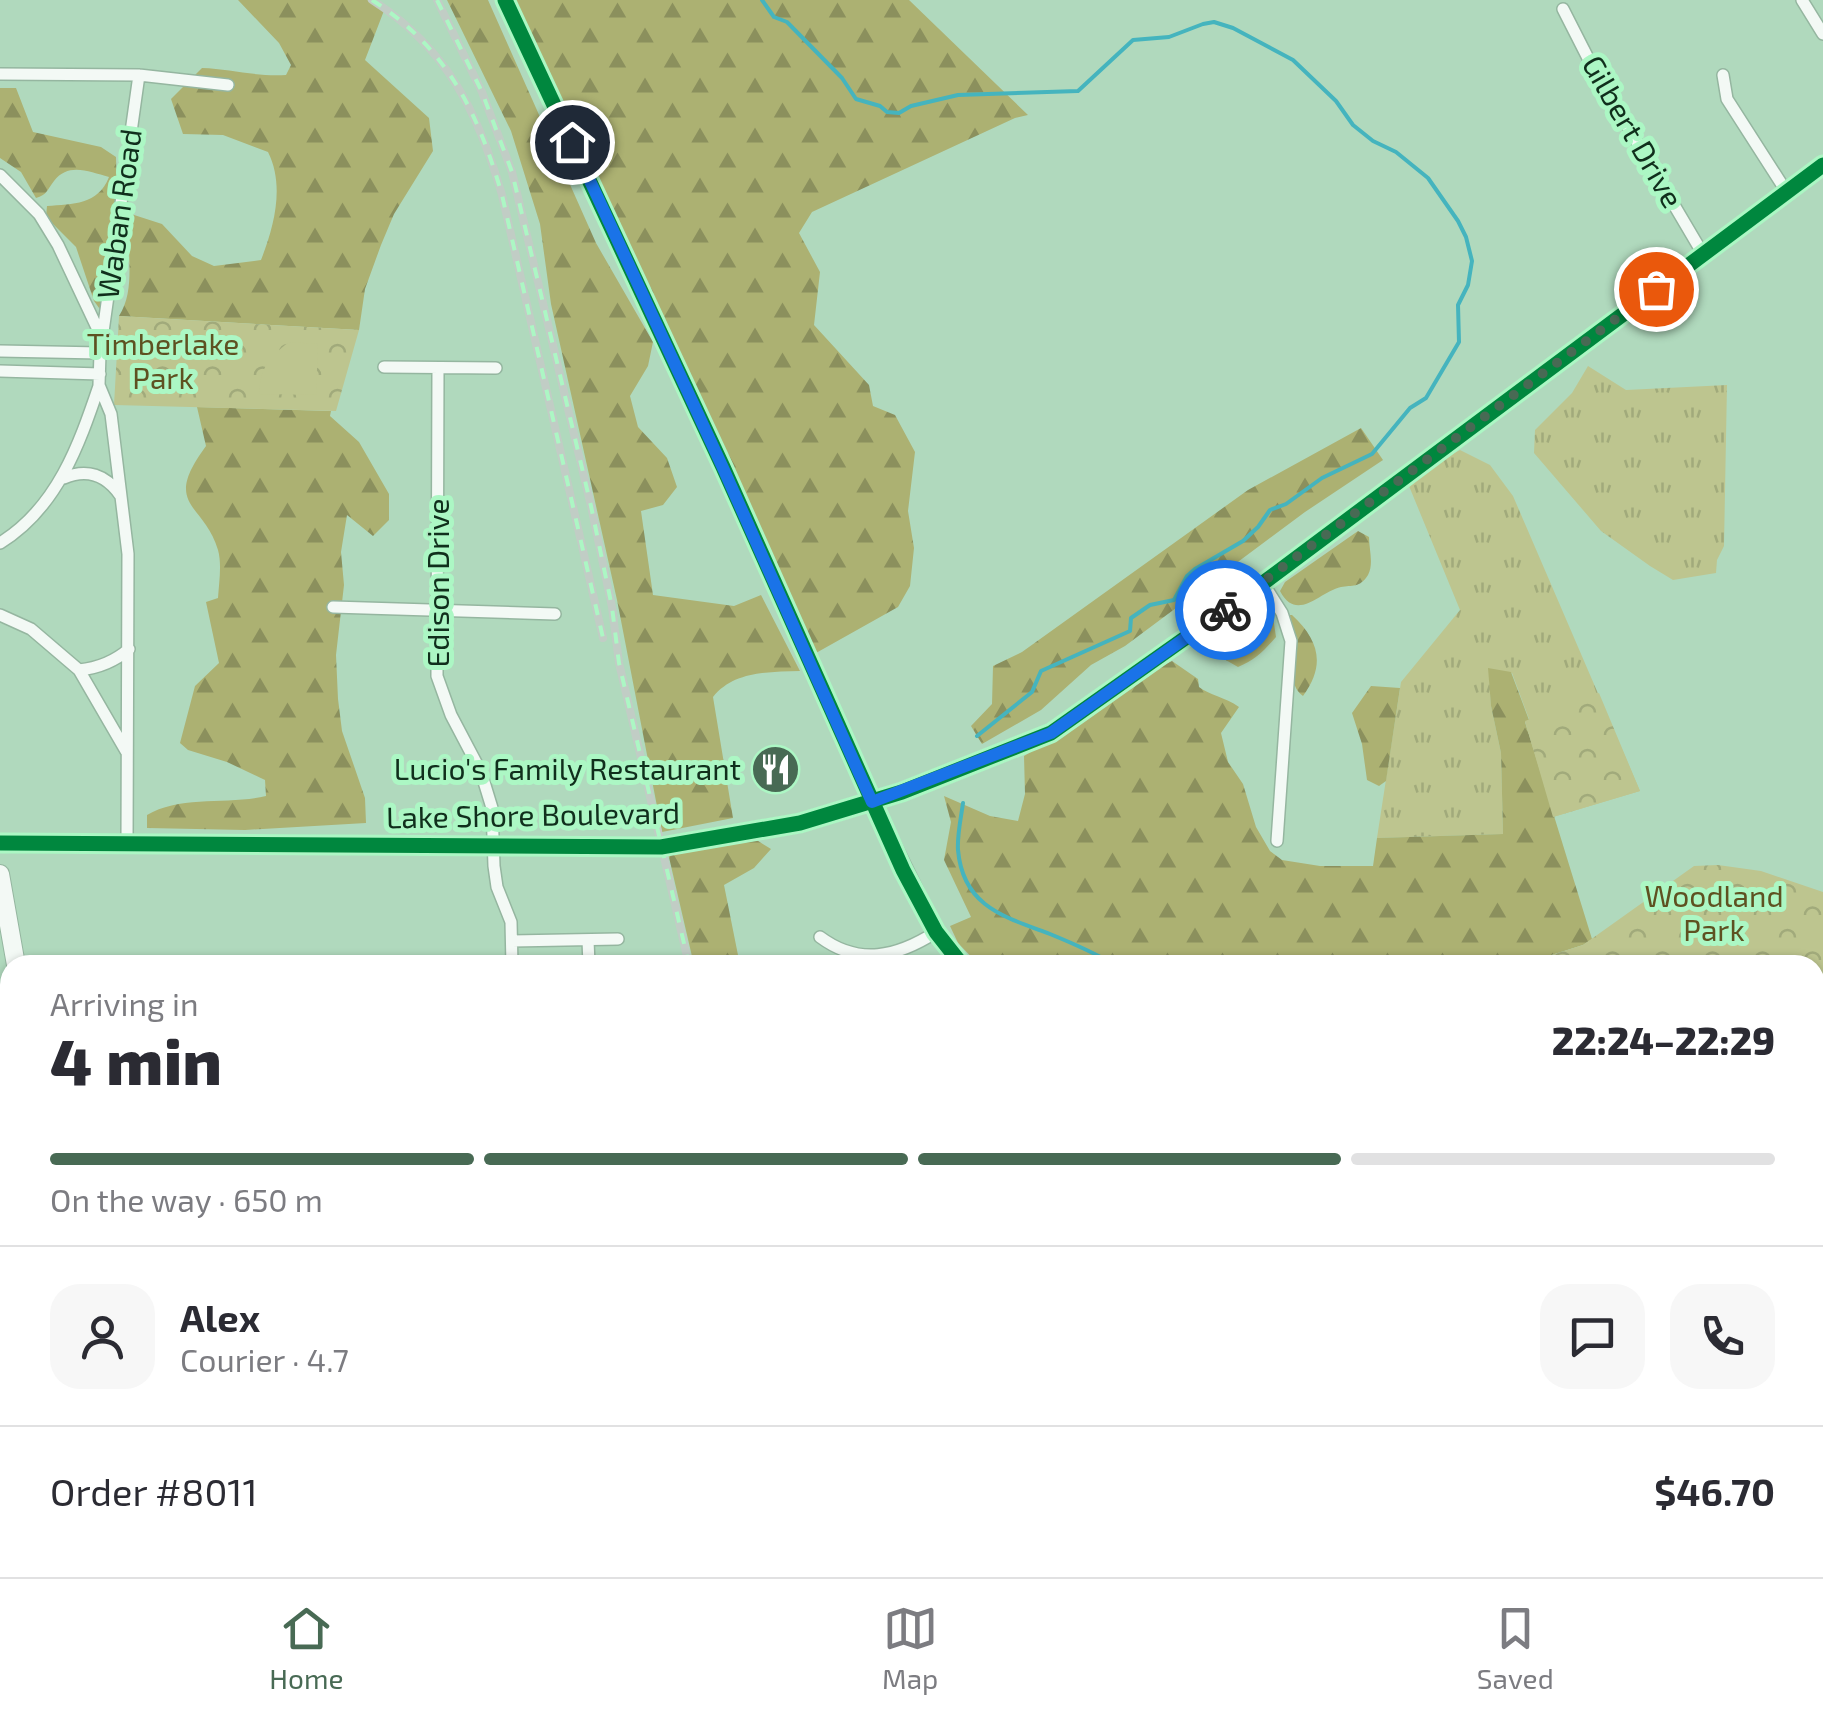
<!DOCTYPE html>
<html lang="en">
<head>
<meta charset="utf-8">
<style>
	:root { --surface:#fff; --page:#f7f7f7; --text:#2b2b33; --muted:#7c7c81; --line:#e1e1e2; --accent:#486a54 }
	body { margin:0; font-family:"Exo 2",sans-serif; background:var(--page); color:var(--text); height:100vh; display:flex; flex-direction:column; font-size:38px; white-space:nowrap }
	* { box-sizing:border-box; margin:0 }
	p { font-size:32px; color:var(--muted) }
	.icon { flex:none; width:55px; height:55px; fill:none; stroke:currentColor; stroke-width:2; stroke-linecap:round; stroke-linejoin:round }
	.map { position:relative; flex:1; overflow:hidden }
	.details { position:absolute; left:0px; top:955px; width:1825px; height:622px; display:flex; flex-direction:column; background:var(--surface); border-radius:30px 30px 0 0; box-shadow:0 2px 8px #0004 }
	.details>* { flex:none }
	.pin { position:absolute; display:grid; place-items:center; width:85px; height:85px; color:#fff; margin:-42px; border:5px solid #fff; border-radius:50%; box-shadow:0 2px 10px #0007 }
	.courier { position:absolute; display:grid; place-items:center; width:100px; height:100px; margin:-50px; border:8px solid #1a73e8; border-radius:50%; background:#fff; color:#222; box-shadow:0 2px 12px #0007 }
	.summary em { font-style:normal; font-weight:800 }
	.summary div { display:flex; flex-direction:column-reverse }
	.summary { display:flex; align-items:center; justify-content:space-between; height:170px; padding:0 50px }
	h1 { font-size:65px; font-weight:800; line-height:75px }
	.bar { display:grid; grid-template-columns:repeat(4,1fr); gap:15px 10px; align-content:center; height:120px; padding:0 50px }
	.bar i { height:12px; border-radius:8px; background:var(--line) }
	.bar .on { background:var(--accent) }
	.bar p { grid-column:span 4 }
	.line { display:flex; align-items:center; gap:25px; padding:0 50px; border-top:2px solid var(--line) }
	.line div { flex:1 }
	.round { display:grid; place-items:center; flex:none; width:105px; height:105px; border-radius:30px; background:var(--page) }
	.menu { display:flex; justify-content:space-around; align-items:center; height:140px; border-top:2px solid var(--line); background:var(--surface); font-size:28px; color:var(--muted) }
	.menu a { display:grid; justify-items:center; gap:5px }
	.menu .on { color:var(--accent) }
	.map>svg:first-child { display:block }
	.grass { fill:url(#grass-tufts) }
	.forest { fill:url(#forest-firs) }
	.park { fill:url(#park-crowns) }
	.pitch { fill:#bdc58f }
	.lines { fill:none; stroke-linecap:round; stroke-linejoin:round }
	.stream { stroke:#45b4be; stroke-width:4 }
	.minor-casing { stroke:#95b6a0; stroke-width:14 }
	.tertiary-casing { stroke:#95b6a0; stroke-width:18 }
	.primary-casing { stroke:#95b6a0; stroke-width:20 }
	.minor { stroke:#f3f9f5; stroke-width:11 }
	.tertiary { stroke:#f3f9f5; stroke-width:15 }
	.primary { stroke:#f3f9f5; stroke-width:18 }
	.rail-casing { stroke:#c1cdc5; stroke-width:8 }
	.rail { stroke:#acf7c4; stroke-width:4; stroke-dasharray:11; stroke-linecap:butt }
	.cycleway-casing { stroke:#acf7c4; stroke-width:21 }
	.cycleway { stroke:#00873e; stroke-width:15 }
	.done { stroke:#486a54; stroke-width:10; stroke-dasharray:0 18 }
	.route { stroke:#1a73e8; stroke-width:12 }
	.labels { text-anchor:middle; stroke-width:10; stroke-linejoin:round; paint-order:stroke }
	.street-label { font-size:30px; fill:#102f1c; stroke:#acf7c4 }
	.park-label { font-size:30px; fill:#5e5121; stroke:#acf7c4 }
	.poi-label { font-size:30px; fill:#102f1c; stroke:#acf7c4; text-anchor:end }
</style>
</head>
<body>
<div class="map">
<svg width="1823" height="1577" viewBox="0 0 1823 1577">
	<defs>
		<pattern id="grass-tufts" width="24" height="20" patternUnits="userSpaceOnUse" patternTransform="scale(2.5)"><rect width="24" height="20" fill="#bdc58f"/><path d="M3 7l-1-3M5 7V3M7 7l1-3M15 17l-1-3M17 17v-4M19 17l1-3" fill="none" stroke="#a1aa7b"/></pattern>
		<pattern id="forest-firs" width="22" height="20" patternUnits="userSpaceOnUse" patternTransform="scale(2.5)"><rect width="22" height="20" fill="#acb172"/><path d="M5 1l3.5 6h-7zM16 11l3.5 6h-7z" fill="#8b905d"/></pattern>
		<pattern id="park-crowns" width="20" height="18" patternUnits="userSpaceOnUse" patternTransform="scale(2.5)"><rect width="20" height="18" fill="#bdc58f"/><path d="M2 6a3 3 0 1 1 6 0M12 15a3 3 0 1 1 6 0" fill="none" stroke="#a1aa7b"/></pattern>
	</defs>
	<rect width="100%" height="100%" fill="#b0d9bd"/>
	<path class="grass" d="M1588 366 1626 390 1727 385 1724 546 1717 560 1716 573 1673 580 1650 566 1601 531 1534 453 1535 430 1572 393Z
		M1460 450 1490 465 1513 496 1640 791 1553 817 1525 721 1529 719 1512 673 1489 669 1491 706 1501 753 1503 834 1377 838 1401 682 1460 610 1409 486 1436 463Z"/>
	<path class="forest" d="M238 0H367L385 8 365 60 429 118 433 151 394 214 381 245 365 289 359 330 119 316C138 286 124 247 131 214L162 224 192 256 214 266 261 260C274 227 285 186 268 152L223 135 183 134 171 99 202 68C231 69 257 77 286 75L291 65 279 43Z
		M447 0H488L596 243 653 342 648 366 630 396 638 427 667 458 677 487 663 505 641 511 653 595 734 606 761 595 800 671C769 672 734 671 713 697L733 818 662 832 617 600 551 304 540 224 511 131Z
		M510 0H909L1028 115 1015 118 812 212 799 233 820 272 814 325 869 385 873 406 895 415 915 452 908 511 914 548 910 586 898 607 816 653Z
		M0 88H16L33 132 101 147 116 157 117 195 102 312 94 301 76 247 46 217 47 206C73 204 98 205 109 177 89 172 69 162 54 181 47 190 47 195 36 198L21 172 0 158Z
		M197 407 331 411 330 416 359 442 389 494V520L373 536 347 515 341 552 344 585 336 655 338 699 342 731 365 798 366 823 245 830 147 828V815C180 795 229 805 266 796L265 780 227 762 188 750 180 743 195 686 219 663 206 602 218 598C219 583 222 564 218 550 204 502 161 507 206 446Z
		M1361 428 1383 460 1305 512 1125 646 1091 665 1041 710 982 744 971 726 992 704 993 666 1022 652 1248 490Z
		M1358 531 1369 537C1369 549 1374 564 1368 575 1360 588 1352 585 1341 587 1319 592 1297 623 1280 591L1285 582Z
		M1260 599 1271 603 1276 637C1264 651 1255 660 1238 667L1210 651 1208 637Z
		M1286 615H1292C1319 640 1326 665 1303 696 1289 687 1291 661 1297 646Z
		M1172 661 1198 679 1199 687C1209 695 1225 697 1239 707L1221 733 1228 762 1243 784 1256 827 1270 851 1282 860 1320 866H1373L1377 838 1503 834 1501 753 1491 706 1488 668 1511 672 1529 720 1525 722 1592 939 1583 945 1520 965H979L958 943 950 926 971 917 944 860 951 822 944 796 990 816 1018 821 1025 794 1024 756 1102 709 1147 673Z
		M1371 686 1400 688 1386 781 1379 786 1367 780 1362 744 1352 713Z
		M755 839 771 849 754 868 724 885 740 965H694L668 853Z
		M1815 1263 1823 1265V1577H1629L1620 1568H1815Z
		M314 1568H556L551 1577H339Z
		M671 1568H819L821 1576 671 1577Z"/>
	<path class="park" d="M119 316 359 330 336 411 114 405Z
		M1599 693 1640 791 1553 817 1525 721Z
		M1718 865 1761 871 1823 892V1068L1815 1066V965H1520L1583 945 1694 866Z"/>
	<path class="pitch" d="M289 342 318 344 316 395 259 394C260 368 269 357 289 342Z"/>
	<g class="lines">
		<path class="stream" d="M762 0 774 17 787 22 842 78 856 99 880 106 887 112 899 113 911 106 958 95 1078 91 1133 40 1169 37 1203 24 1214 22 1233 28 1293 60 1336 101 1353 125 1373 141 1396 152 1428 178 1458 221 1466 237 1472 261 1468 285 1458 305 1459 342 1426 398 1410 408 1372 454 1322 478 1286 504 1270 510 1258 527 1243 541 1195 569 1187 576 1174 600 1150 605 1131 618 1130 631 1041 671 1032 692 977 736
			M963 803C961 818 957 835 958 850 963 907 1005 917 1050 934 1072 943 1095 953 1115 965
			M1706 1568 1718 1577"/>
		<defs>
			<path id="minor" d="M505 0 723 467 872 802
				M1802 0 1823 34
				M1563 9 1592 66 1703 254
				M0 74 139 75 228 85
				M1723 75 1727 99 1786 191
				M0 175 39 214 58 245 101 336
				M0 351 100 353
				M384 367 496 368
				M438 369 437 676 451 715 481 772 492 808 494 866 497 887 511 922 512 965
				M0 371 100 374
				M64 478C87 468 106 475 120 495
				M0 543C57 508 79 445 99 386
				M1263 583 1282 613 1291 641 1277 841
				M333 607 555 614
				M0 615 31 629 79 670 126 751
				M79 670C99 668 114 662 129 649
				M127 844 128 554 111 414 99 385 100 353 139 75
				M820 937C859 966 897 957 936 932
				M588 940 589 965
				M512 941 618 939"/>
			<path id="tertiary" d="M872 802 936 932 962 965
				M1499 1568 1508 1577"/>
			<path id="primary" d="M0 843 661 847 800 823 902 792 1051 733 1263 583 1823 165
				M0 874 16 965
				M0 1026 10 1085
				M66 1568 67 1577
				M91 1568 92 1577"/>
		</defs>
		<use href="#minor" class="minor-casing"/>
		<use href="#tertiary" class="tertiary-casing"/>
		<use href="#primary" class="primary-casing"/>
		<use href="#minor" class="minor"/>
		<use href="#tertiary" class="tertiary"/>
		<use href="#primary" class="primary"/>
		<defs>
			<path id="rail" d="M372 0C447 48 478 112 502 195L603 638
				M437 0 482 92 512 172 591 506 612 607 619 663 689 965
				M831 1568 833 1577"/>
		</defs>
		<use href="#rail" class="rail-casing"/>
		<use href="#rail" class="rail"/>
		<defs>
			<path id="cycleway" d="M505 0 723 467 903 870 936 932 962 965
				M0 843 661 847 800 823 902 792 1051 733 1263 583 1823 165"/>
		</defs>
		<use href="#cycleway" class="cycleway-casing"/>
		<use href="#cycleway" class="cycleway"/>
	</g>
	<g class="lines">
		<path class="done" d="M1225 610 1656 289"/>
		<path class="route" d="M572 142 723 468 872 802 1051 733 1225 610"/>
	</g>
	<defs>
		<symbol id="restaurant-disc" viewBox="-11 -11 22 22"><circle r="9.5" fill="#486a54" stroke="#acf7c4"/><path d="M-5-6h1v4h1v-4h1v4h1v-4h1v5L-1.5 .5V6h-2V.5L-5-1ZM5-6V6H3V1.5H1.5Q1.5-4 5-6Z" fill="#fff"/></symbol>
	</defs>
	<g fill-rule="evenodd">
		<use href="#restaurant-disc" x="748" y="742" width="55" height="55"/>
	</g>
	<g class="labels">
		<g class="street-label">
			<text transform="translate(1632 132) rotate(60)" y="10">Gilbert Drive</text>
			<text transform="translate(120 214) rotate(-82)" y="10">Waban Road</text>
			<text transform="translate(439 583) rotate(-90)" y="10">Edison Drive</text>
			<text transform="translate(533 816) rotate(-1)" y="10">Lake Shore Boulevard</text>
		</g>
		<g class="park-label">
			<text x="163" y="355">Timberlake<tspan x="163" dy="34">Park</tspan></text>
			<text x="1714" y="907">Woodland<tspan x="1714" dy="34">Park</tspan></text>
		</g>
		<g class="poi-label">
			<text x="741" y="780">Lucio's Family Restaurant</text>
		</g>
	</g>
</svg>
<div class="pin" style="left:1656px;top:289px;background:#ea580c"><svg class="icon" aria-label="bag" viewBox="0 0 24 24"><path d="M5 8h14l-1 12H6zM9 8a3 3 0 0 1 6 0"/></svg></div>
<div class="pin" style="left:572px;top:142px;background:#1f2937"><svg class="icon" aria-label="home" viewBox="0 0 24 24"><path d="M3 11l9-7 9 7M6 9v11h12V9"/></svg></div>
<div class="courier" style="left:1225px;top:610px"><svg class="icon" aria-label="bike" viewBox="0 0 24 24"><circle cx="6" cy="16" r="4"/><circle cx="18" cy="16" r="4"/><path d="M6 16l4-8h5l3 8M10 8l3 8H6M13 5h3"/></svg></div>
<section class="details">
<div class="summary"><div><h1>4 min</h1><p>Arriving in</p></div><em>22:24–22:29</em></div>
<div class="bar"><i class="on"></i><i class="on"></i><i class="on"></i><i></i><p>On the way · 650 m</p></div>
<div class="line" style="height:180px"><a class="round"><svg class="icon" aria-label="person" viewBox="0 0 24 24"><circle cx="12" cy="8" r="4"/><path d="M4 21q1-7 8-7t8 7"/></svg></a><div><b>Alex</b><p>Courier · 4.7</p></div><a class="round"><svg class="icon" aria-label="chat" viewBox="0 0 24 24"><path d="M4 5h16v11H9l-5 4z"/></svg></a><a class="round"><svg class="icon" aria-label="phone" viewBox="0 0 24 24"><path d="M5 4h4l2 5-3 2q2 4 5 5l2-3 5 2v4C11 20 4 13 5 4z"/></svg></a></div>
<div class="line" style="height:130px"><div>Order #8011</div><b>$46.70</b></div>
</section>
</div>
<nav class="menu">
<a class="on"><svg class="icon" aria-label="home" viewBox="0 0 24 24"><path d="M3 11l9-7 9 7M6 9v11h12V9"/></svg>Home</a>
<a><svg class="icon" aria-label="map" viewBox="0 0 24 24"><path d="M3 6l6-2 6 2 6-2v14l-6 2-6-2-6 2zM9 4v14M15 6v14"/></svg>Map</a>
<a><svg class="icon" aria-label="saved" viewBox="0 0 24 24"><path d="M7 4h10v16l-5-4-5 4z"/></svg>Saved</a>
</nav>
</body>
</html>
